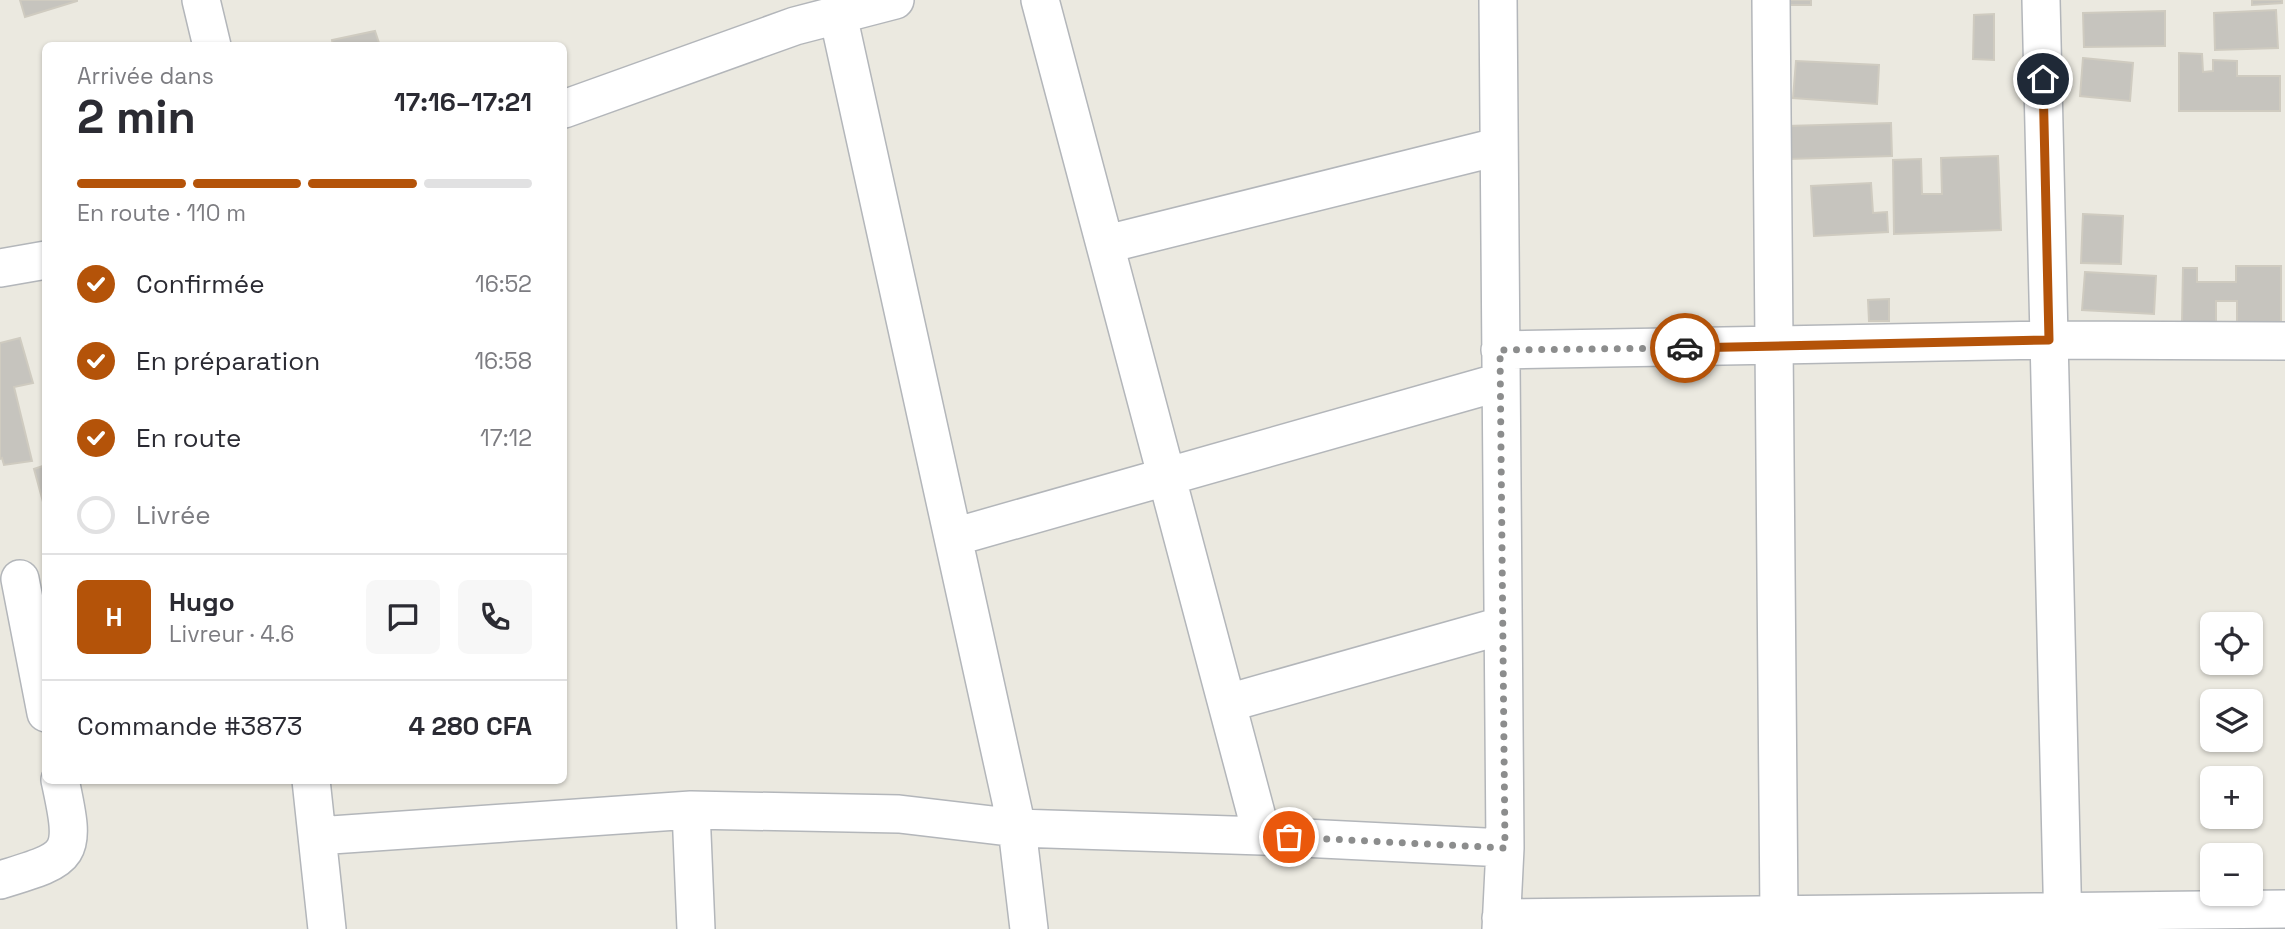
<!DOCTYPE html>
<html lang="fr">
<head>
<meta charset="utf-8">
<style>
	:root { --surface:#fff; --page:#f7f7f7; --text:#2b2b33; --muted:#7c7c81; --line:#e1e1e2; --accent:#b45309 }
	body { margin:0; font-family:"Space Grotesk",sans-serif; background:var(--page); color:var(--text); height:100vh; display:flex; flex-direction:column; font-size:26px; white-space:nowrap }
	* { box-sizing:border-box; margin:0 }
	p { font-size:23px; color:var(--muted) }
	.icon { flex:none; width:38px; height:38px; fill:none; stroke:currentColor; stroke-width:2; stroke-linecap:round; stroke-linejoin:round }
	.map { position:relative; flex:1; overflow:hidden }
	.details { position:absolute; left:42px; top:42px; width:525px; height:742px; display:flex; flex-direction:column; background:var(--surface); border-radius:10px; box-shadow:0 2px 5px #0004 }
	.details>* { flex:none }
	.tools { position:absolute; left:2200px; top:612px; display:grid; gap:14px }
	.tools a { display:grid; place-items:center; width:63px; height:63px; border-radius:10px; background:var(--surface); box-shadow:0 2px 5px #0004; font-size:35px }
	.pin { position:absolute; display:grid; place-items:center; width:60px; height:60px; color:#fff; margin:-30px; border:4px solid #fff; border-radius:50%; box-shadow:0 2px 7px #0007 }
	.courier { position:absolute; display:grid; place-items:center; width:70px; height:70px; margin:-35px; border:5px solid #b45309; border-radius:50%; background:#fff; color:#222; box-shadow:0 2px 9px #0007 }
	.overview em { font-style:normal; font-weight:700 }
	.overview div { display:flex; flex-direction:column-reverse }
	.overview { display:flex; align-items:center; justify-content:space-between; height:119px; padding:0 35px }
	h1 { font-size:46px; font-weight:700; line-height:52px }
	.bar { display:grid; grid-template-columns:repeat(4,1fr); gap:10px 7px; align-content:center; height:84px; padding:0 35px }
	.bar i { height:9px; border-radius:5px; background:var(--line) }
	.bar .active { background:var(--accent) }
	.bar p { grid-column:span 4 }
	.line { display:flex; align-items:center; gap:18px; padding:0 35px; border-top:2px solid var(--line) }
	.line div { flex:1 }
	.round { display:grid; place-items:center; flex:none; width:74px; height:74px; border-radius:10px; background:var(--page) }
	ol { padding:0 35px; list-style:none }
	li { display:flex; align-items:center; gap:21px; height:77px }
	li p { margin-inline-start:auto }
	li .icon { padding:7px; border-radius:50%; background:var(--accent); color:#fff; stroke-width:4 }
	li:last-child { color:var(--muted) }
	li i { width:38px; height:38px; border:4px solid var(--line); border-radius:50% }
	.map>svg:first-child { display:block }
	.building { fill:#c6c4be; stroke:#cfcbc0; stroke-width:2 }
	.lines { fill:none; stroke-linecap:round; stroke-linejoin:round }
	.minor-casing { stroke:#b3b6ba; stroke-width:40 }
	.minor { stroke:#fff; stroke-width:37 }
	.done { stroke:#8c8d8d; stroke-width:7; stroke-dasharray:0 12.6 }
	.route { stroke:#b45309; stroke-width:9 }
</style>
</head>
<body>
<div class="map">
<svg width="2285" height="929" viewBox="0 0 2285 929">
	<rect width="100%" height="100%" fill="#ebe9e0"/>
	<path class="building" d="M20 0H77V1L25 17Z
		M1787 0H1811V5H1788Z
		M2252 0H2282V3L2252 5Z
		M2276 10 2278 48 2215 50 2214 13Z
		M2165 11V46L2084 47 2083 13Z
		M1994 14V60L1973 59 1974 15Z
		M375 31 380 46H333L332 40Z
		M2179 53 2202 54 2203 72 2213 71V60L2237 61V76H2280V111H2179Z
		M2083 58 2133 63 2130 101 2080 96Z
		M1796 61 1879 65 1877 104 1793 98Z
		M1891 123 1892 156 1788 159 1787 126Z
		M1998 156 2001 230 1894 234 1893 160 1921 159 1922 194H1942L1941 158Z
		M1871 183 1873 213 1887 212 1888 232 1814 236 1811 186Z
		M2083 214 2123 216 2121 264 2081 263Z
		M2236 266H2281V322L2237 323V301H2216V322L2182 323 2183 268H2197V282H2236Z
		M2085 272 2156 276 2154 314 2082 310Z
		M1889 299V321H1869L1868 300Z
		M20 338 33 383 14 387 32 461 4 465 2 458 0 459V343Z
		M46 465V513L34 469Z"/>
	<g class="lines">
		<defs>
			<path id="minor" d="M201 0 212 46
				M1040 0 1262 836
				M1498 0 1505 848 1501 929
				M1771 0 1779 915
				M2041 0 2063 929
				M838 15 1017 828 1029 929
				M564 109 795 26 895 0
				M1107 244 1497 147
				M0 268 46 260
				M1500 350 2049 340 2285 341
				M954 537 1500 382
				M20 579 46 713
				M1228 703 1501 626
				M311 780 327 929
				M691 810 696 929
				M317 836 691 810 899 814 1017 828 1262 836 1505 848
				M0 880C73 858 77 857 60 780
				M1501 918 2285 909"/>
		</defs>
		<use href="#minor" class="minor-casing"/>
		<use href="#minor" class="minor"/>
	</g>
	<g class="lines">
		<path class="done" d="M1289 837 1505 848 1500 350 1685 348"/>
		<path class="route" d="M1685 348 2049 340 2043 79"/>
	</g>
</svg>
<div class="tools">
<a><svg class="icon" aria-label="locate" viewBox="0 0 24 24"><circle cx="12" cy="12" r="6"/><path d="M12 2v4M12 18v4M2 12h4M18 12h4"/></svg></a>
<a><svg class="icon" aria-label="layers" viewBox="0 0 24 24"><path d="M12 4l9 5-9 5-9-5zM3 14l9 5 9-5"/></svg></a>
<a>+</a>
<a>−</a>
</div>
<div class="pin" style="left:1289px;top:837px;background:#ea580c"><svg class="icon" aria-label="bag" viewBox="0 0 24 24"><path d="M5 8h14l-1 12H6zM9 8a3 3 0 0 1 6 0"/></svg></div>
<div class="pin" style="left:2043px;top:79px;background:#1f2937"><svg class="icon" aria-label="home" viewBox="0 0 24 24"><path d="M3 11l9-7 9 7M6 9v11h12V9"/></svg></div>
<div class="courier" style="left:1685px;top:348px"><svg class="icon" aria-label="car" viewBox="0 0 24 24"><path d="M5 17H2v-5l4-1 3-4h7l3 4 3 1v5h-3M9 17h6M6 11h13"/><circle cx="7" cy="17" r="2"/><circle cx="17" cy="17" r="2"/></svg></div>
<section class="details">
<div class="overview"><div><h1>2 min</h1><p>Arrivée dans</p></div><em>17:16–17:21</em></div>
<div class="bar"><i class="active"></i><i class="active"></i><i class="active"></i><i></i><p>En route · 110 m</p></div>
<ol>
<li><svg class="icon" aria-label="check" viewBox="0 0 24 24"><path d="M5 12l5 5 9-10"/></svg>Confirmée<p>16:52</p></li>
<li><svg class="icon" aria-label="check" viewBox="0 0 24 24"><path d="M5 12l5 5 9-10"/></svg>En préparation<p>16:58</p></li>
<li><svg class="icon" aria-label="check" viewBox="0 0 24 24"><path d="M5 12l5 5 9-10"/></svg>En route<p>17:12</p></li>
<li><i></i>Livrée</li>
</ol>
<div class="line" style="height:126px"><b class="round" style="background:var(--accent);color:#fff">H</b><div><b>Hugo</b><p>Livreur · 4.6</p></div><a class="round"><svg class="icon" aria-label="chat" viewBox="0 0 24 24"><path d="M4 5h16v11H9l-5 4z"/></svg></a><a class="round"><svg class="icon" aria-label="phone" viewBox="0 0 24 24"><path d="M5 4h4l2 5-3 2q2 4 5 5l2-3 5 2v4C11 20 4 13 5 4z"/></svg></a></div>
<div class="line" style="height:91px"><div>Commande #3873</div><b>4 280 CFA</b></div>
</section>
</div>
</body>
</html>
